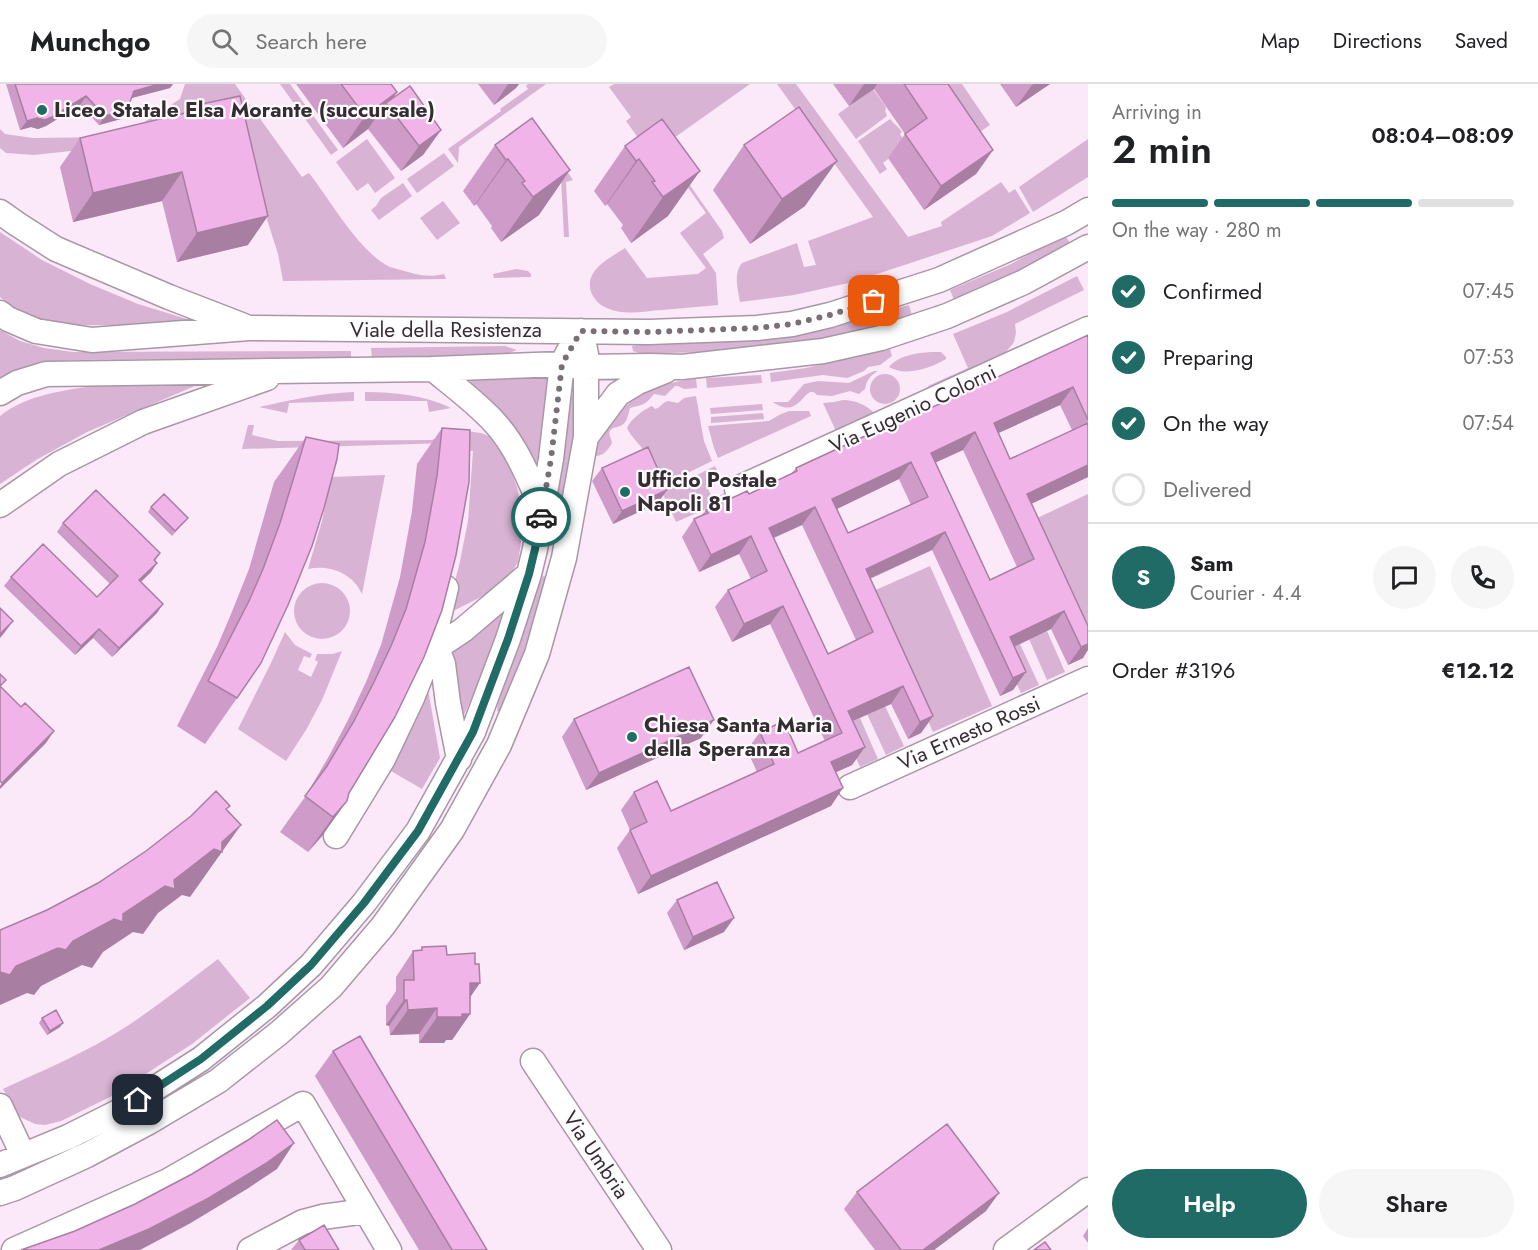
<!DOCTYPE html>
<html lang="en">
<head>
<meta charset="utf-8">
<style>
	:root { --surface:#fff; --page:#f6f6f6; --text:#202124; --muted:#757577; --line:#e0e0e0; --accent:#206b66 }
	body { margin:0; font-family:Jost,sans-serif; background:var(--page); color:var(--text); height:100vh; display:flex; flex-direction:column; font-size:22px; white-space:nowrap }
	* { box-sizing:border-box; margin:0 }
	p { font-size:20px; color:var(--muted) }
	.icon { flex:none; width:33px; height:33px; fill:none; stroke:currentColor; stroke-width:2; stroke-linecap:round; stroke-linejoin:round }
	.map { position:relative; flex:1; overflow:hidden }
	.details { display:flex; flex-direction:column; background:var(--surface); width:450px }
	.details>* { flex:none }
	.pin { position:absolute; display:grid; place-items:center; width:51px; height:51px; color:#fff; margin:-26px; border-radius:12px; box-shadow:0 3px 9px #0006 }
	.courier { position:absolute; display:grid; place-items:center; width:60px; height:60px; margin:-30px; border:4px solid #206b66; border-radius:50%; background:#fff; color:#222; box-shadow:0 2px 8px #0007 }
	.head em { font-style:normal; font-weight:600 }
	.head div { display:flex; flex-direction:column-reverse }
	.head { display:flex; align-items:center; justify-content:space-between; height:102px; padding:0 24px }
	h1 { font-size:39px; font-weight:600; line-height:45px }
	.bar { display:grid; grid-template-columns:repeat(4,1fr); gap:9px 6px; align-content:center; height:72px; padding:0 24px }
	.bar i { height:8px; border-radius:4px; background:var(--line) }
	.bar .current { background:var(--accent) }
	.bar p { grid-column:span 4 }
	.line { display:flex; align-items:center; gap:15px; padding:0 24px; border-top:2px solid var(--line) }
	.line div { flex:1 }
	.round { display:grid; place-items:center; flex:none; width:63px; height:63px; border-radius:32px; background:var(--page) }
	ol { padding:0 24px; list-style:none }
	li { display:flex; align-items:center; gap:18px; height:66px }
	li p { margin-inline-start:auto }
	li .icon { padding:6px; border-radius:50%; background:var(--accent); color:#fff; stroke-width:4 }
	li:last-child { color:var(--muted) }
	li i { width:33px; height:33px; border:3px solid var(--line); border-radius:50% }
	.action { display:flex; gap:12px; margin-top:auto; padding:12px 24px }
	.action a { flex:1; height:69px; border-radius:36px; background:var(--accent); color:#fff; font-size:24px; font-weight:600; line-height:69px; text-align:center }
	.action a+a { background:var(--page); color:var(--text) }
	header { display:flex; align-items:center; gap:36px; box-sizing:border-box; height:84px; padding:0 30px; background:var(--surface); border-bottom:2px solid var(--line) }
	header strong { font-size:28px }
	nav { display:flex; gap:33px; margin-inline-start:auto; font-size:21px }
	.search { width:420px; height:54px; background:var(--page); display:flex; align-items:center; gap:15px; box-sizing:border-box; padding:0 21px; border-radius:33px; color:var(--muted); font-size:22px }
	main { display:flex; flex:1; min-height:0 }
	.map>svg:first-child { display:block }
	.green { fill:#d8b3d3 }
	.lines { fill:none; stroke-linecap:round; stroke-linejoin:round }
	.minor-casing { stroke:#a997a6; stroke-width:27 }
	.minor { stroke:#fff; stroke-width:24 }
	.wall { fill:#cf9bc8; fill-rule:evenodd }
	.shaded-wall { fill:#a97ea3 }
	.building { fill:#f1b4e9; stroke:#a97ea3; stroke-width:1.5; fill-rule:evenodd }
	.done { stroke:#7a6e77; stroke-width:6; stroke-dasharray:0 10.8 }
	.route { stroke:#206b66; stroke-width:8 }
	.poi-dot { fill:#206b66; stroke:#fefbfe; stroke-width:2 }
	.labels { text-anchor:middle; stroke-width:4.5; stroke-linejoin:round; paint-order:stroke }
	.poi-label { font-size:21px; font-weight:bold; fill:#342d32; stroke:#fefbfe; text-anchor:start }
	.street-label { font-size:21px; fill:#342d32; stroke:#fefbfe }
</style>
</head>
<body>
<header>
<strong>Munchgo</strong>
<div class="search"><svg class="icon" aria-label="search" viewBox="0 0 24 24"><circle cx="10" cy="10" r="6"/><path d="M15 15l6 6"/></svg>Search here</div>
<nav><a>Map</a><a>Directions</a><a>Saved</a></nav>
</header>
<main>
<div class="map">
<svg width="1088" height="1166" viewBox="0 0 1088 1166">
	<rect width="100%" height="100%" fill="#fbe8f8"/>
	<path class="green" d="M185 0H235L302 93 309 89C331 117 359 168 390 183 396 185 402 186 408 188 420 192 432 193 444 190L446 195 283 197 278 170 247 72 135 60 34 71 6 69 0 64V45L5 50 33 54 114 53 132 48 146 37 180 15Z
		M280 0H290L338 66 331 71Z
		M528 0H546L459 63 458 79 448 65 501 27 500 25 528 5 526 2Z
		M614 0H750L664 61 668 70 722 147 724 154 703 170 716 189 718 221C700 223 681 224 662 226 645 227 623 232 607 224 599 221 594 215 591 208 584 186 610 174 625 164L647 194 698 190 706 184 680 149 706 129 680 92 644 62 626 37 631 33 609 3Z
		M777 0H796L908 153 942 142 941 138 1001 98 1009 109 1015 105 1030 129 992 152 853 198 794 211 740 218C738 206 733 190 742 179L797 159 804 183 816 181 808 157 873 133Z
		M939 0H962L990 41 974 52Z
		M873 5 886 23 885 27 887 32 856 55 838 30Z
		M890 35C894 40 899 43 902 48L900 50 907 60 883 79 887 85 880 90 858 57Z
		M367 55 395 94 375 109 368 99 357 107 336 78Z
		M1088 55V93L1033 128 1019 103Z
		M444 69 454 82 417 109 407 95Z
		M559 76 573 96 566 98 569 153H564L561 94Z
		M403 99 412 112 379 136 371 126 376 122 381 114Z
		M443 117 460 139 437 156 420 134Z
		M0 148 42 176 90 200 138 220 200 239C174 240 148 240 122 241 80 241 31 246 0 213Z
		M1065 151 1070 159 1015 189 954 216 950 206 1011 180Z
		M516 185 528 187 531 190V193L494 194 493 190Z
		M1077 192 1084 206 1015 240 1016 249 1014 258 1002 273 930 306 928 302 968 284 953 250 1007 228Z
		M909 221 912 231C828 261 732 268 642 270L633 267 632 262 643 260 703 259 764 254 826 243Z
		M0 246 20 257 44 264 73 268 351 267V274L72 276 45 279 0 296Z
		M505 262 517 266 504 271 372 274 371 264Z
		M890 265 892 272 880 281 868 283 864 287 847 294 823 291 771 298 770 289 806 284Z
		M931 268H941L946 273V275C931 284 906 293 889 283 899 271 917 269 931 268Z
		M874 287H878C870 292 867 295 865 305L859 310 850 307 832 312 817 311C805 296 801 338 773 318H788L804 300 818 297 849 299Z
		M870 305a15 15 0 1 1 30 0a15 15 0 1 1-30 0Z
		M761 291 762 299 707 304 706 294Z
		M474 295H551L540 378 535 379 532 377 469 299Z
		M696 295 697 304 684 305 678 302H675L665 312 654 310C644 322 644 320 630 324 627 335 627 342 613 344 606 349 611 352 612 359 607 368 602 373 591 372 611 324 644 299 696 295Z
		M97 301 195 302 87 348 36 376 0 400V332C28 310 63 307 97 301Z
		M354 308V317L289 319 287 329 259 323C291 316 322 309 354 308Z
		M365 308C395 308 424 311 451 324L429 328 427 317H365Z
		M573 310H577L578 319 572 381 560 443 556 442 553 434 562 379 570 315Z
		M696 312 704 357 712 377 659 403C654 391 650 379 644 367 639 359 631 353 627 344 631 335 643 326 652 322L655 325 658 324 665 318 668 317 678 319 684 314Z
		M843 316C855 316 867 321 875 330L836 347 823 319 834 318Z
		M762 320 763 326 711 330 710 324Z
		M789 327H809L811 332 718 374 714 364 708 342 769 337 779 331Z
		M763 329 764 335 711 339V333Z
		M248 341H254L252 351 278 357 431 356 465 347 481 349 491 353 503 370 511 387 517 403 520 418 522 452 518 478 512 488 485 511 453 527 447 526 459 482 468 437 473 367 448 366V359L242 365Z
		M715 382 721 396 707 403 713 415 726 408 729 415 676 438 662 408 679 401 682 403 692 401 697 396V391Z
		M385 391 362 510C353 489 329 480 308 485L322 437 331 393Z
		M1088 410V560L1031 437Z
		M930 482 992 622 933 648 871 508Z
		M543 492 547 493 539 533 501 628 497 627 498 618 521 557 540 498Z
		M294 527a28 28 0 1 1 56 0a28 28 0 1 1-56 0Z
		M505 520C494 560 479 601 460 639L449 562Z
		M1047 547 1065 588 1047 596 1029 555Z
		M285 548 295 561 312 570 310 574 304 572 298 586 311 593 318 578 315 576 317 570H333L342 567 322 616 306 646 286 677 238 645 271 579Z
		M1020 560 1039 601 1021 609 1002 568Z
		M426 594 440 674 422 705 384 683Z
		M885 622 904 662 886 671 867 630Z
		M860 634 878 675 860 683 842 642Z
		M218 875 250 914 192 960 110 1013 61 1037 45 1041 35 1040 18 1032 3 1005C37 989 73 974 106 955 146 932 182 902 218 875Z"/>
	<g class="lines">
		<defs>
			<path id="minor" d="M0 128 17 140 56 165 169 213 244 242
				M0 229 8 235 36 247 92 256 249 244 649 248 757 244 792 240 830 231 939 196 1066 139 1088 126
				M433 285C454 302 477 319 495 339 517 363 529 395 542 424
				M0 309 17 299 46 290 433 285 562 280 586 283 651 282 682 283 823 267 881 254 947 232 1024 198 1088 163
				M586 353 618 310 638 298 665 287
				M737 405 1088 245
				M0 421 59 380 143 338 267 294
				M433 558 442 560 463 546 529 490
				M431 566 439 569 443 580 448 619 459 675
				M850 703 1088 595
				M336 752 383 675 412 614 431 566 446 504
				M533 977 659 1166
				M0 1022 23 1071
				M0 1081 68 1053 118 1028 201 975 267 922 311 881 364 819 418 747 473 648 508 555 529 490 535 465 551 375 562 280 569 267
				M0 1109 15 1104 87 1071 149 1038 218 997 279 949 331 903 383 842 452 746 499 661 537 570 564 474 586 353V270L581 247
				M14 1166 168 1097 303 1020 389 1166
				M250 1166 303 1138 322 1133 366 1127
				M1006 1166 1088 1106"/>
		</defs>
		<use href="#minor" class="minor-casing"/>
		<use href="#minor" class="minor"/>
	</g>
	<path class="wall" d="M6 0H173L170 4 131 14 121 35 99 41 80 21 46 42 38 45 31 43 20 46Z
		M296 0H391L397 8 393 14 441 46 423 71 401 87 368 45 343 64Z
		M478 0H519L516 4 494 21Z
		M833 0H948L993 66 976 90 924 126 888 74 905 50 874 5 849 22Z
		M1000 0H1050L1016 23Z
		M197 21 248 161 177 178 162 117 73 138 60 83 80 54 193 27Z
		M532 34 539 131 501 158 491 144 492 142 476 120 474 122 463 107 495 61Z
		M662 35 668 132 631 159 621 144 623 141 607 120 605 122 594 107 625 62Z
		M744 61 805 122 750 160 713 106Z
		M1088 251V393L1031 420 1088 542 1083 574 1068 581 1051 545 1014 563 1026 588 1013 606 1000 612 932 466 870 495 933 632 921 649 908 655 891 620 853 637 865 663 852 681 836 688 831 722 638 810 617 764 630 746 621 726 634 708 671 727 757 688 747 666 760 648 798 669 825 657 770 540 732 558 715 523 728 506 751 495 739 470 699 488 682 453 694 435 701 432 706 426 749 410 791 390 796 384 909 334ZM1060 321 1072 346 1010 375 998 349ZM963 366 1017 483 990 496 935 379ZM899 395 911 421 848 449 837 425ZM802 441 856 556 828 570 774 454Z
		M442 344V526L395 633 322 752 308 768 280 748 305 713 329 672 349 634 366 598 381 561 400 493 412 427 417 380Z
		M306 353 237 614 205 660 177 642 217 563 231 530 249 485 274 398Z
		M602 384 658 419 613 440 592 397Z
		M151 423 188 434 172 452 148 428Z
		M63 439 160 469 155 477 157 479 151 488 141 498 157 529 112 573 93 554 75 571 4 502 11 493 97 513 110 500 57 448Z
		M574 635 701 654 586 706 562 653Z
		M677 816 724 848 684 866 667 829Z
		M422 863 447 871 470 913V930L452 956H446L444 959H419V950L390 951 389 942 386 941V922L396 907V893L413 867H420Z
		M42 934 60 943 47 951 39 939Z
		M333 967 487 1166H419L315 992Z
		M857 1108 986 1127 934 1166H875L844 1125Z
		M1088 1144V1159L1083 1152Z
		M299 1156 339 1166H291Z"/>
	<path class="shaded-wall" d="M159 0H173L170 4 128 15 134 7Z
		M508 0H519L516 4 494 21Z
		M864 0H877L874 5 849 22Z
		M1034 0H1050L1016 23 1032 1Z
		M397 8 388 21 386 19 368 45 343 64 365 32Z
		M86 12 80 21 46 42 38 45 31 43 20 46 27 37Z
		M127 26 121 35 99 41 105 32Z
		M441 46 423 71 401 87 419 62Z
		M993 66 976 90 924 126 941 102Z
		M508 75 476 120 474 122 506 76Z
		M639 75 607 120 605 122 636 77Z
		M837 77 805 122 750 160 782 115Z
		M570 86 539 131 501 158 533 113Z
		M700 87 668 132 631 159 663 113Z
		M182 88 162 117 73 138 93 109Z
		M268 132 248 161 177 178 197 149Z
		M1073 303 1060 321 981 357 994 339Z
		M975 348 963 366 918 386 931 369Z
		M911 378 899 395 820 433 832 415Z
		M1088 381V393L1014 428 1027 410Z
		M667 406 658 419 613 440 622 427Z
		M815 423 802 441 757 461 769 444Z
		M945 448 932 466 853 502 866 485Z
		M751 452 739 470 699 488 711 471Z
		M157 479 151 488 133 505 139 496Z
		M163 520 157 529 112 573 119 564Z
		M783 522 770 540 732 558 744 540Z
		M1064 527 1051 545 1001 569 1010 553Z
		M13 537 5 548 0 554V550Z
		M99 545 93 554 75 571 81 562Z
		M1088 560V566L1083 574 1068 581 1081 563Z
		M1026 588 1013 606 1000 612 1013 594Z
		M903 602 891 620 839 643 848 627Z
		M933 632 921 649 908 655 920 638Z
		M714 636 701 654 586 706 599 689Z
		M54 647 46 659 0 705V702L2 699Z
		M865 663 852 681 819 696 831 678Z
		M843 704 831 722 638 810 651 792Z
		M347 717 322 752 308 768 333 733Z
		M241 741 190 813 182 811 158 829 143 850 133 848 103 868 92 884 82 881 41 902 34 911 27 909 0 921V888L16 882 73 857 123 830 174 796 222 758Z
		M734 834 724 848 684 866 693 853Z
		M470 899H480L462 925Z
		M404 916H407L389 942 386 941Z
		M437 924 419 950 390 951 408 926Z
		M462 930H470L452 956H446L444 959H419L437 933Z
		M63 939 60 943 47 951 50 947Z
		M294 1059 277 1085 247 1105 189 1140 140 1166H99Z
		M999 1109 986 1127 934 1166H923Z"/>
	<path class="building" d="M15 0H159L134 7 127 26 105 32 86 12 52 33 45 36 37 34 27 37Z
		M341 0H391L397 8 365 32Z
		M904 0H948L993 66 941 102 905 50 927 34Z
		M410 2 441 46 419 62 386 19Z
		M240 12 268 132 197 149 182 88 93 109 80 54 198 26 197 21Z
		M799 23 837 77 782 115 744 61Z
		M532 34 570 86 533 113 522 99 525 97 508 75 506 76 495 61Z
		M662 35 700 87 663 113 652 98 655 97 639 75 636 77 625 62Z
		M1088 251V336L1073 303 994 339 1010 375 1088 339V381L1027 410 1088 542V560L1081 563 1064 527 1010 553 1026 588 1013 594 945 448 866 485 933 632 920 638 903 602 848 627 865 663 831 678 843 704 651 792 630 746 647 738 634 708 657 697 671 727 774 680 760 648 784 637 798 669 842 649 783 522 744 540 728 506 767 487 751 452 711 471 694 435 708 429 706 426 747 407 749 410 797 387 796 384 908 332 909 334ZM975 348 1034 475 990 496 931 369ZM911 378 928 413 848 449 832 415ZM815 423 873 548 828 570 769 444Z
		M442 344 470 346 469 398 456 471 442 526 424 573 395 633 349 709 347 717 333 733 305 712 327 682 354 637 374 598 391 562 406 525 425 458 437 392Z
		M306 353 339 360 337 375 324 424 312 462 288 521 261 579 237 614 208 597 249 517 263 485 280 439Z
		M648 363 667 406 622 427 602 384Z
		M96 406 160 469 154 476 157 479 139 496 163 520 119 564 99 545 81 562 11 493 43 460 97 513 118 492 63 439Z
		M164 410 188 434 175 447 151 423Z
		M0 524 13 537 0 550Z
		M689 583 714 636 599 689 574 635Z
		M0 590 6 596 0 602Z
		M0 602 21 623 25 619 54 647 2 699 0 697Z
		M216 707 230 722 226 725 241 741 222 758V768L214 765 174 796 175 805 165 802 123 830V838L114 835 73 857 66 866 58 864 16 882 10 891 0 888V846L47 826 98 799 146 767 191 732Z
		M717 798 734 834 693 853 677 816Z
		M446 862 447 871 475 869V880H479L480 899H470V930H462V933H437V924L408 926 407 916H404V896H414L413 867 422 866V863Z
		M56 926 63 939 50 947 42 934Z
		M360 952 487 1166H452L333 967Z
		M277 1036 294 1059 265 1080 207 1115 149 1145 99 1166H21L75 1147 135 1120 192 1090 248 1056Z
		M947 1040 999 1109 923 1166H901L857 1108Z
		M324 1141 339 1166H305L299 1156Z
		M1045 1158 1051 1166H1034Z"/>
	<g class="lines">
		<path class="done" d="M541 433 551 375 562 280 581 247 649 248 757 244 792 240 830 231 874 217"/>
		<path class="route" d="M138 1016 201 975 267 922 311 881 364 819 418 747 473 648 508 555 529 490 535 465 541 433"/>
	</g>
	<g class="poi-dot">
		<circle cx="42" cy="26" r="6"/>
		<circle cx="625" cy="408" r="6"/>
		<circle cx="632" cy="653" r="6"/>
	</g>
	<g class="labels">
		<g class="poi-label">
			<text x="54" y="33">Liceo Statale Elsa Morante (succursale)</text>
			<text x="637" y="403">Ufficio Postale<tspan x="637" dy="24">Napoli 81</tspan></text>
			<text x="644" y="648">Chiesa Santa Maria<tspan x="644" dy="24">della Speranza</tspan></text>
		</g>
		<g class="street-label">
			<text x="446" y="253">Viale della Resistenza</text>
			<text transform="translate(913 325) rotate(-25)" y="7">Via Eugenio Colorni</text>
			<text transform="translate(969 649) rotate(-24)" y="7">Via Ernesto Rossi</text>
			<text transform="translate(596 1071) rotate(56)" y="7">Via Umbria</text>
		</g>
	</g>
</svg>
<div class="pin" style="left:874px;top:217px;background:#ea580c"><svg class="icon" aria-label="bag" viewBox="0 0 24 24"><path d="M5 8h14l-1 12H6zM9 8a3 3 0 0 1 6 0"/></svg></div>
<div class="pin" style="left:138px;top:1016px;background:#1f2937"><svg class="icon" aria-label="home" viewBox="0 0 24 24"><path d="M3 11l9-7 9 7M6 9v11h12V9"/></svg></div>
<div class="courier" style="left:541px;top:433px"><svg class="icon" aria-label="car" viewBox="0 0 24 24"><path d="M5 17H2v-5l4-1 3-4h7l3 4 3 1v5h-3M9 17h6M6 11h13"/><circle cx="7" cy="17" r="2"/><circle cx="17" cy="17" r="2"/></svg></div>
</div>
<section class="details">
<div class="head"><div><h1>2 min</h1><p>Arriving in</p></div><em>08:04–08:09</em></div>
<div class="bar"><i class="current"></i><i class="current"></i><i class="current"></i><i></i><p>On the way · 280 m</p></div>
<ol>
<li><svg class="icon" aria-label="check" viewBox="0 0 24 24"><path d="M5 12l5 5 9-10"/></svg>Confirmed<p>07:45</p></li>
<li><svg class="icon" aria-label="check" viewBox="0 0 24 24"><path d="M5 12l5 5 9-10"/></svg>Preparing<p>07:53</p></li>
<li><svg class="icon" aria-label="check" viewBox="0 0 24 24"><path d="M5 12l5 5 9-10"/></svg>On the way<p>07:54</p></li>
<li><i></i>Delivered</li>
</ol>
<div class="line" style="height:108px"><b class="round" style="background:var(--accent);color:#fff">S</b><div><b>Sam</b><p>Courier · 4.4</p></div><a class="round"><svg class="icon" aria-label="chat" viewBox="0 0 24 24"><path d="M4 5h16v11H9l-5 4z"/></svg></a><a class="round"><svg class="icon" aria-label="phone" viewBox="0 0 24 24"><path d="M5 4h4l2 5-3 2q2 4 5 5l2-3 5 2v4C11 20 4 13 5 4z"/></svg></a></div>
<div class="line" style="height:78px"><div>Order #3196</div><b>€12.12</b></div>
<div class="action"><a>Help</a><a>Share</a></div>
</section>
</main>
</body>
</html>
